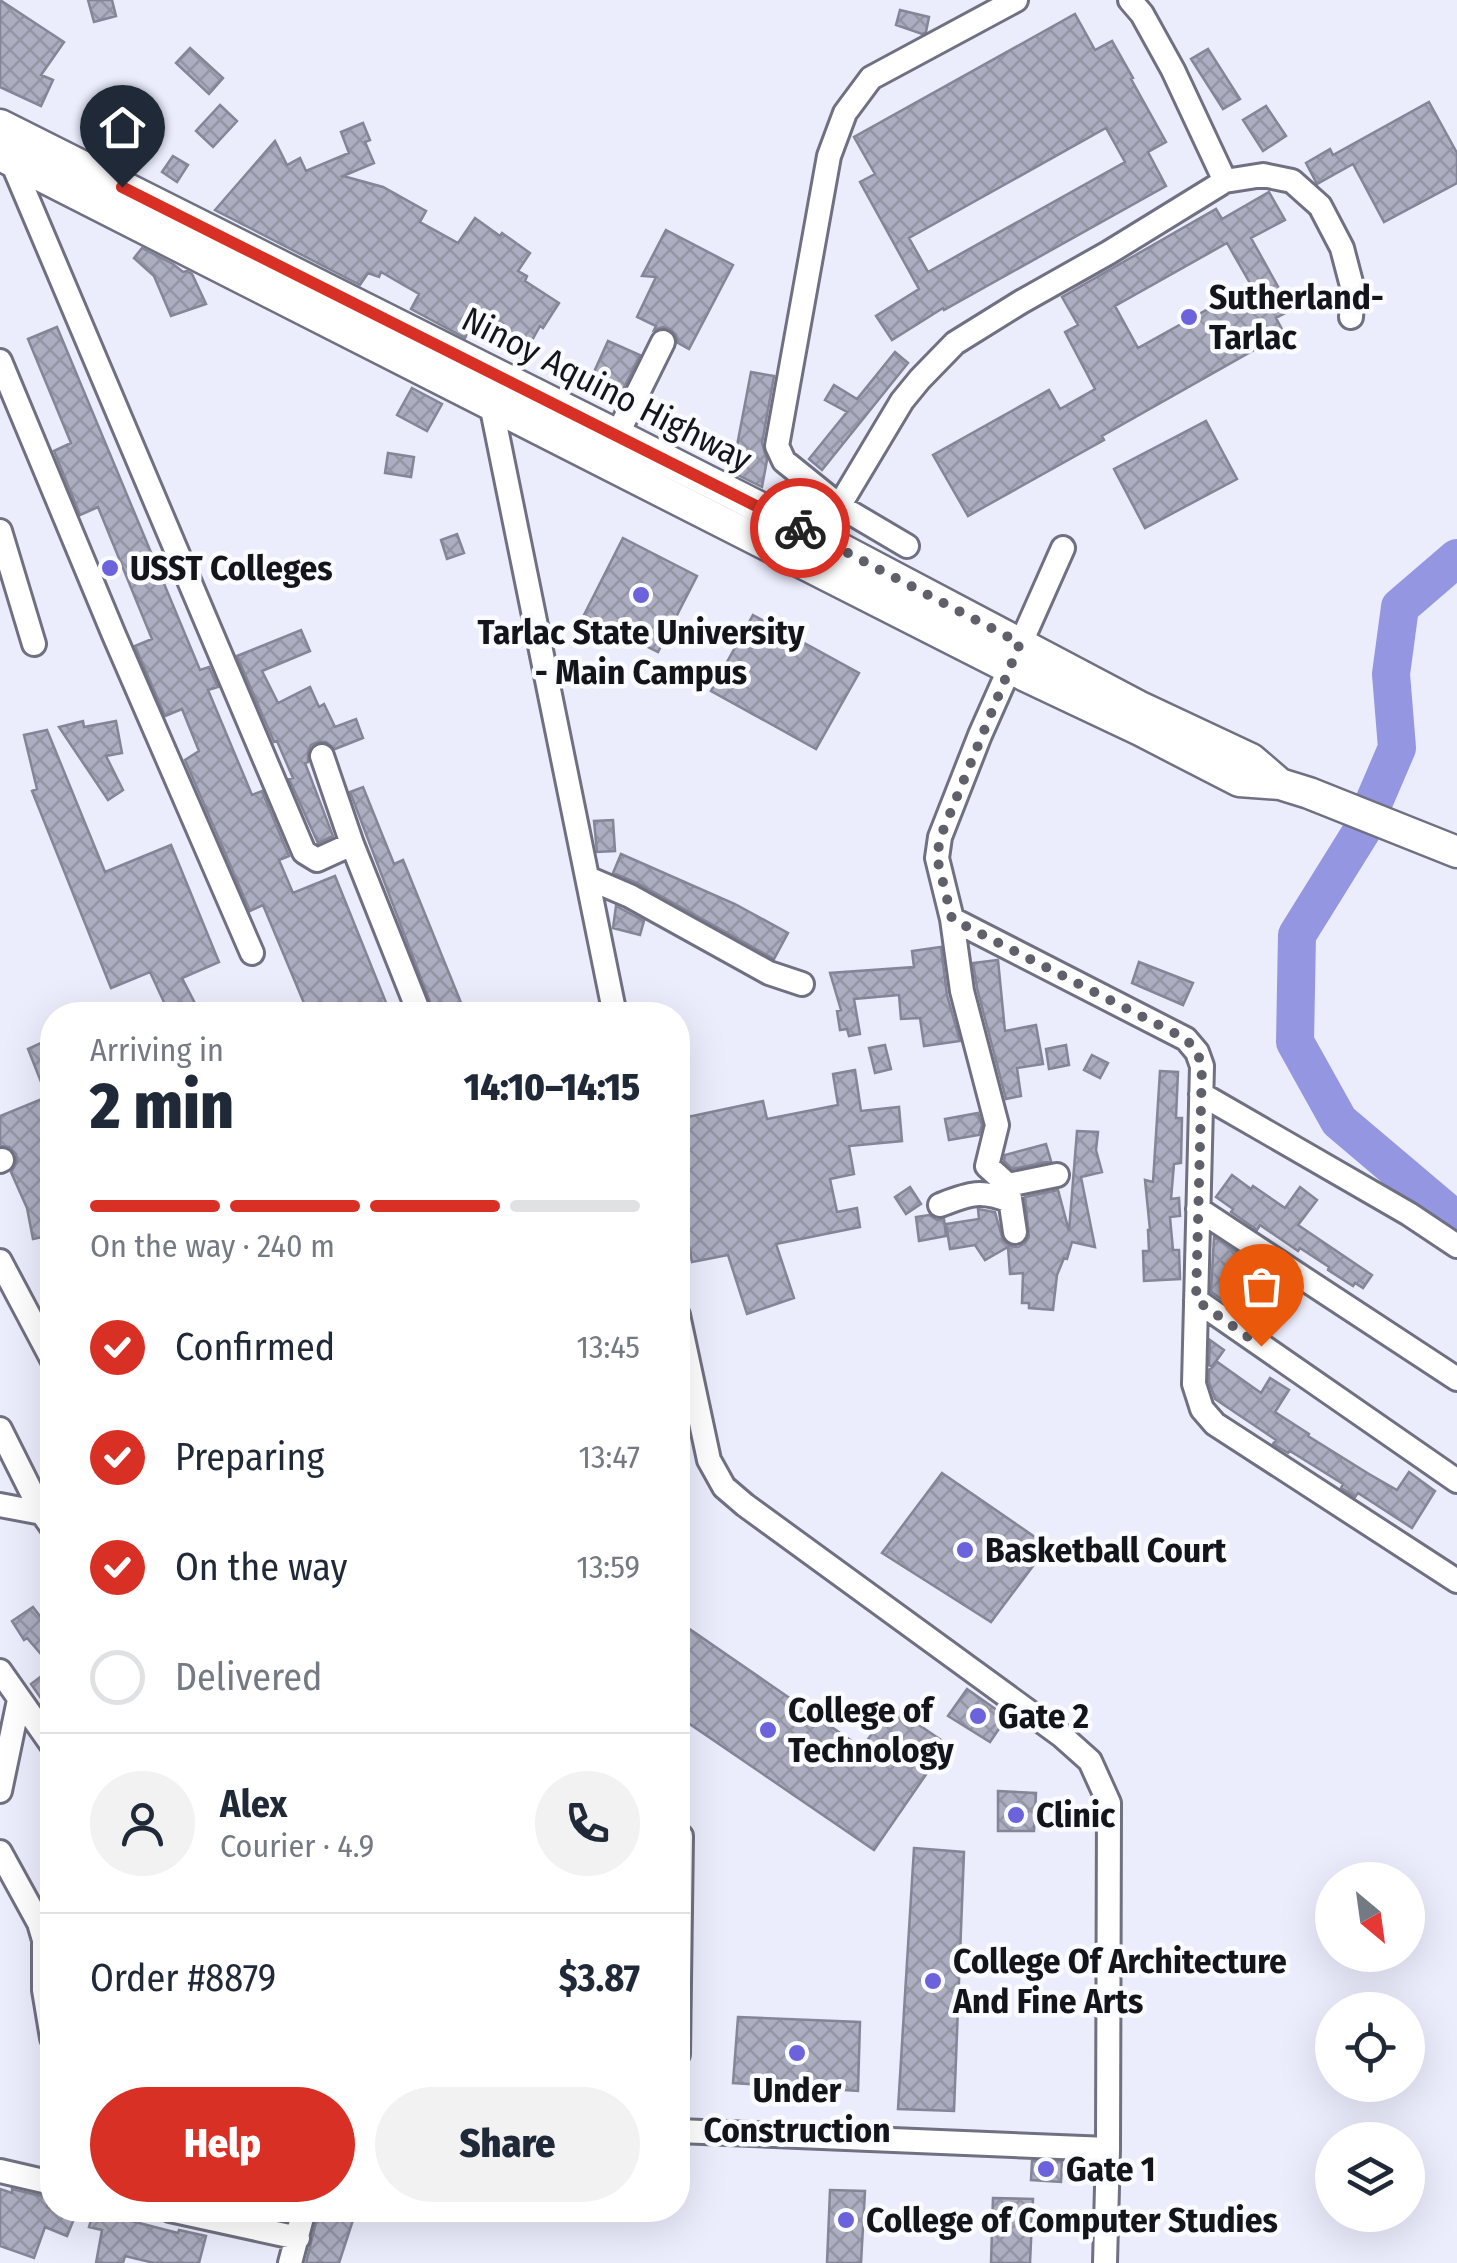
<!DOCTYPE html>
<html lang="en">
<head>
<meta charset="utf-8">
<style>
	:root { --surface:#fff; --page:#f2f2f3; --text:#1f2937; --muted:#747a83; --line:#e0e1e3; --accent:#d93025 }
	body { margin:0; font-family:"Fira Sans Condensed",sans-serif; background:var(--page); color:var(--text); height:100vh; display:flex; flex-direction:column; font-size:38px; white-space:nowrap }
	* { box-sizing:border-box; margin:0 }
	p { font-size:32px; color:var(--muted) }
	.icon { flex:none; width:55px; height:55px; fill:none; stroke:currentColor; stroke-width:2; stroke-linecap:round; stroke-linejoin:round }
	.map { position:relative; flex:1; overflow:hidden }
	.drawer { position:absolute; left:40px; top:1002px; width:650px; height:1220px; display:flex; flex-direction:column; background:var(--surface); border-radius:40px; box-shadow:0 10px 40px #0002 }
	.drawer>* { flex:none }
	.needle { width:65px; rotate:151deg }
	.tools { position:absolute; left:1315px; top:1862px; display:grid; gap:20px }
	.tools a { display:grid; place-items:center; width:110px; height:110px; border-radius:50%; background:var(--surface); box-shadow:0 10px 40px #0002; font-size:50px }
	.pin { position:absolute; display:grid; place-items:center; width:85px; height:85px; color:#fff; margin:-102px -42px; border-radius:50% 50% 50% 0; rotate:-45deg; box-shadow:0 0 10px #0007 }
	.pin .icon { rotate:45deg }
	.courier { position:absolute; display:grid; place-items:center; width:100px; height:100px; margin:-50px; border:8px solid #d93025; border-radius:50%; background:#fff; color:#222; box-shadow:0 2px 12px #0007 }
	.headline em { font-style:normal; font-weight:800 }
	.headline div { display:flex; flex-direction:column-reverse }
	.headline { display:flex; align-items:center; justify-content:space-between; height:170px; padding:0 50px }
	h1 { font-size:65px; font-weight:800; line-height:75px }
	.bar { display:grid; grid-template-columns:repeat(4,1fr); gap:15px 10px; align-content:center; height:120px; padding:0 50px }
	.bar i { height:12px; border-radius:8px; background:var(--line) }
	.bar .on { background:var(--accent) }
	.bar p { grid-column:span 4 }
	.line { display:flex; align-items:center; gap:25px; padding:0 50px; border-top:2px solid var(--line) }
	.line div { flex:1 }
	.round { display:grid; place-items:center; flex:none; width:105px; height:105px; border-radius:52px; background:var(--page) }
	ol { padding:0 50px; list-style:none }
	li { display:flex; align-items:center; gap:30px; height:110px }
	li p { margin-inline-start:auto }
	li .icon { padding:10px; border-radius:50%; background:var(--accent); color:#fff; stroke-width:4 }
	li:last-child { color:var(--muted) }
	li i { width:55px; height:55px; border:5px solid var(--line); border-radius:50% }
	.action { display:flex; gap:20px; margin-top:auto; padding:20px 50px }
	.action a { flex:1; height:115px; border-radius:60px; background:var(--accent); color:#fff; font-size:40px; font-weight:800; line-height:115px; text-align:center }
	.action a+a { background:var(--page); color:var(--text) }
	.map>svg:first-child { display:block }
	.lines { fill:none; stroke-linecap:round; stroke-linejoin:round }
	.river { stroke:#9596e1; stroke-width:38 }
	.building { fill:url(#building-cross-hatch); stroke:#848596; stroke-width:2.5; fill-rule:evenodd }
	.minor-casing { stroke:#6f7081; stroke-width:28 }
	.major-casing { stroke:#6f7081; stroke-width:35 }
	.minor { stroke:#fff; stroke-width:22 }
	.major { stroke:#fff; stroke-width:30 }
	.done { stroke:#5f606a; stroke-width:10; stroke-dasharray:0 18 }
	.route { stroke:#d93025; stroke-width:12 }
	.poi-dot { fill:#6c62dc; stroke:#fafbff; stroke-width:4 }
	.labels { text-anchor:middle; stroke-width:9; stroke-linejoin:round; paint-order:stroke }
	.poi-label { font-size:35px; font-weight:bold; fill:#14141b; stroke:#fafbff; text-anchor:start }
	.street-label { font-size:35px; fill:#14141b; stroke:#fafbff }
</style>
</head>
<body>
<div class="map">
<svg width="1457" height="2263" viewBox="0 0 1457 2263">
	<defs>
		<pattern id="building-cross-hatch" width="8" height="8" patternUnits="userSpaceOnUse" patternTransform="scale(2.5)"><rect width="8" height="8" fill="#acadc0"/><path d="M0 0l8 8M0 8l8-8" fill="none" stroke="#9394a4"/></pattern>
	</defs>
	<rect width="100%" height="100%" fill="#ebecfc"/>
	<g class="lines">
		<path class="river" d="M1457 558 1400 607 1391 674 1397 748 1361 832 1297 935 1295 1042 1339 1121 1457 1221"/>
	</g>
	<path class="building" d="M0 0 64 42 41 75 53 80 41 106 0 87Z
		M88 0H112L116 16 94 22Z
		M900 10 929 17 926 32 922 34 896 25Z
		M1075 14 1095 50 1112 41 1133 78 1131 79 1166 142 1148 152 1166 186 944 310 943 308 892 340 876 316 919 289 860 182 875 174 854 137ZM1106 128 1125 162 928 272 909 238Z
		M190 48 223 78 209 94 176 63Z
		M1208 49 1240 99 1223 109 1191 59Z
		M1429 102 1457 153V183L1384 222 1353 164 1317 184 1306 163 1330 149 1333 155Z
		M220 105 237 121 213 147 196 131Z
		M1266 106 1286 136 1263 151 1243 120Z
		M363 123 370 140 365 142 374 163 343 176 383 187 426 211 420 222 458 243 475 218 500 236 502 233 530 253 518 271 527 276 525 281 559 303 543 328 540 326 521 360 469 330 465 338 411 309 419 294 381 272 379 277 368 273 360 285 215 210 275 141 287 165 300 158 306 171 349 153 341 132Z
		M173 156 188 165 177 182 162 172Z
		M1269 192 1285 220 1251 238 1291 310 1276 318 1284 333 1102 436 1104 440 968 516 933 455 1049 390 1060 409 1095 389 1065 332 1078 325 1062 297 1216 209 1222 219ZM1227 243 1251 285 1138 348 1115 306Z
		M666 230 733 265 689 349 678 343 676 335 670 329 663 327 654 330 656 326 637 317 656 277 642 276Z
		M142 248 173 264 183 272 187 271 192 274 206 304 171 316 154 276 134 258Z
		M57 327 200 670 209 667 218 687 208 690 252 795 262 791 289 856 279 860 293 893 335 876 391 1015H309L263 905 250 911 185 760 199 751 182 709 165 716 135 646 152 639 98 507 80 515 54 451 71 443 28 339Z
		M608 341 640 355 615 406 585 392Z
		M895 352 908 363 822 470 809 459 847 412 825 400 834 385 857 399Z
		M751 372 774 376 762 443 767 460 762 487 732 472Z
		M412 388 442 404 427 431 397 415Z
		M1206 421 1237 479 1145 528 1114 469Z
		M388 453 414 457 411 477 385 473Z
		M457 534 464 553 447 559 441 540Z
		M623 538 697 576 658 652 584 615Z
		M753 615 859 673 816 749 711 691Z
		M301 630 310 651 262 671 278 703 310 687 319 707 324 704 335 727 356 719 363 738 335 749 326 742H318L311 745 308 752V762L305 763 333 836 318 843 289 779 293 778 277 741 274 742 237 656Z
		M83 721 84 727 116 721 122 753 106 756 123 790 108 800 59 727Z
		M47 730 105 872 171 845 219 962 182 978 201 1015H170L150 972 111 988 32 791 37 789 24 735Z
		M363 787 394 864 403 860 466 1015H435L350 792Z
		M613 820 615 851 597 852 594 821Z
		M621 854 735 904 788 933 774 959 637 883 613 873Z
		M616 906 644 921 640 935 613 928Z
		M941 947 947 995 960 1041 924 1046 920 1018 901 1019 899 995 854 999 860 1034 849 1036 847 1029 840 1030 837 1011 841 1010 830 973 914 967 912 951Z
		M998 960 1005 1031 1036 1025 1043 1064 1017 1068 1021 1096 1006 1099 977 988 973 963Z
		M1139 962 1193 983 1183 1005 1132 983Z
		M52 1038V1235L33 1239 27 1208 11 1172 17 1162 16 1154 9 1147 0 1146V1116L47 1097 28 1049Z
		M885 1045 891 1069 875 1073 869 1048Z
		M1066 1045 1069 1065 1049 1069 1046 1049Z
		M1092 1055 1108 1063 1100 1078 1084 1070Z
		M855 1070 861 1111 899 1107 902 1141 849 1146 854 1174 830 1179 837 1212 857 1208 860 1227 776 1244 794 1298 747 1314 728 1255 692 1262 678 1190V1119L763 1101 767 1119 838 1105 833 1074Z
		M1160 1071 1178 1072 1176 1118H1182L1181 1163 1174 1164 1171 1199 1179 1198 1180 1216 1170 1217 1173 1250H1179L1180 1279 1144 1281 1143 1251H1149L1148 1230H1150L1145 1180 1153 1182Z
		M978 1113 982 1125 979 1135 949 1140 945 1119Z
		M1077 1131 1098 1132 1096 1150 1102 1172 1081 1177 1095 1247 1072 1242 1067 1259 1064 1258 1057 1275 1053 1310 1029 1308V1303H1022L1023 1273 1010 1274 1008 1247 985 1260 975 1245 950 1249 946 1224 979 1219 978 1209 995 1212 1003 1240 1010 1246 1018 1247 1025 1243 1029 1237 1025 1197 1058 1190 1069 1231Z
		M1046 1144 1051 1161 1012 1169 1004 1161 1005 1155Z
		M1232 1175 1251 1189 1253 1186 1285 1208 1300 1187 1317 1200 1298 1225 1372 1275 1363 1288 1355 1283 1353 1286 1328 1270 1329 1267 1300 1248 1298 1251 1260 1225 1257 1230 1231 1212 1233 1209 1216 1197Z
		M910 1187 921 1204 906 1214 895 1197Z
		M929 1215 937 1220 944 1219 946 1236 919 1241 916 1217Z
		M1214 1237 1241 1255 1225 1278 1237 1286 1226 1302 1211 1292Z
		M1210 1340 1224 1350 1212 1367 1209 1365Z
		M1216 1361 1261 1393 1270 1378 1289 1390 1275 1412 1309 1434 1308 1436 1369 1474 1397 1490 1409 1472 1435 1491 1412 1528 1358 1493 1355 1497 1341 1488 1343 1484 1290 1451 1288 1453 1273 1444 1276 1440 1215 1399 1209 1382V1370Z
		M942 1473 1048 1546 991 1622 882 1553Z
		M33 1607 52 1632V1667L27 1638 24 1640 12 1621Z
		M678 1621 862 1748 891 1706 947 1744 874 1850 678 1716Z
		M52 1668V1714L31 1684Z
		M967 1689 1007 1717 990 1742 948 1716Z
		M998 1791 1036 1793 1034 1831H998Z
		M914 1848 964 1852 954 2111 898 2109Z
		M738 2017 860 2022 858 2091 733 2083Z
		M1032 2161 1062 2162 1061 2182 1031 2180Z
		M0 2189 12 2193V2189L49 2198 47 2207 74 2219 67 2236 45 2227 34 2258 0 2246Z
		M830 2190 865 2191 861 2263H827Z
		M993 2198 1033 2199 1030 2263H991Z
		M94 2210H117L116 2217 178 2233 179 2230 206 2236 199 2263H154L125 2256 123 2263H96L102 2230 89 2227Z
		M319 2210 353 2220 339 2263H306Z"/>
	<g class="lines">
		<defs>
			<path id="minor" d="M1130 0 1142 14 1173 70 1225 181
				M13 154 11 160 304 852 317 860 352 844
				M0 361 114 635 252 953
				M491 404 615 1015
				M617 435 663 342
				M0 531 34 644
				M820 538 902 401 920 379 955 343 1021 302 1108 253 1225 181 1263 175 1292 181 1320 206 1342 248 1353 290 1351 317
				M907 546 841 507 784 461 777 446 829 156 845 113 871 78 1016 0
				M322 756 352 844 420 1015
				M588 878 630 896 769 973 802 984
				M952 919 1186 1039 1197 1052 1202 1066 1194 1384 1202 1409 1215 1424 1457 1581
				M1201 1094 1409 1214 1457 1246
				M0 1161 2 1160
				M1008 1185 1057 1175
				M940 1205C969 1194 980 1189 1010 1201
				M1198 1209 1457 1379
				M1015 1232 1008 1185 987 1166 997 1125 962 991 952 919 937 858 940 837 980 735 1063 548
				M0 1261 52 1359
				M1196 1300 1457 1481
				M678 1315 709 1460 724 1487 745 1505 1062 1736 1090 1761 1109 1803 1108 2149 1105 2263
				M0 1429 42 1513 52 1527
				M0 1505 42 1513
				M0 1671 52 1745
				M0 1791 19 1700
				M0 1852 39 1923 44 1940V1990L52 2038
				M678 2054 681 1836
				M678 2131 1108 2149
				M0 2171 52 2183
				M170 2210 298 2238
				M290 2263 304 2210"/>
			<path id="major" d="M0 125 617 435 820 538 1138 706 1251 759 1280 784
				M0 155 1009 668 1140 730 1239 781 1280 784 1309 793 1457 852"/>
		</defs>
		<use href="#minor" class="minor-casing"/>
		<use href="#major" class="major-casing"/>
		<use href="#minor" class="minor"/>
		<use href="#major" class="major"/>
	</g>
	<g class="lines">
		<path class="done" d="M800 528 1020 643 940 838 937 858 952 919 1186 1039 1197 1052 1202 1066 1196 1300 1261 1346"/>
		<path class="route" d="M122 187 800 528"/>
	</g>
	<g class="poi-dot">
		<circle cx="1189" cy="317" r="10"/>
		<circle cx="110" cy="568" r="10"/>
		<circle cx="641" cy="595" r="10"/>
		<circle cx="965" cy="1550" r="10"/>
		<circle cx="978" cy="1716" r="10"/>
		<circle cx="768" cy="1730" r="10"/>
		<circle cx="1016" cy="1815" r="10"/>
		<circle cx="933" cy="1981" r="10"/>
		<circle cx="797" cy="2053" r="10"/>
		<circle cx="1046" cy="2169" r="10"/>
		<circle cx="846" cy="2220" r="10"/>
	</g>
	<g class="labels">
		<g class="poi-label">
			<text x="1209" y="309">Sutherland-<tspan x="1209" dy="40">Tarlac</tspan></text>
			<text x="130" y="580">USST Colleges</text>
			<text x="641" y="644" text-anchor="middle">Tarlac State University<tspan x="641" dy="40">- Main Campus</tspan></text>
			<text x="985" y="1562">Basketball Court</text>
			<text x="788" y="1722">College of<tspan x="788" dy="40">Technology</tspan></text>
			<text x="998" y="1728">Gate 2</text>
			<text x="1036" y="1827">Clinic</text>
			<text x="953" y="1973">College Of Architecture<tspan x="953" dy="40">And Fine Arts</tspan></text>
			<text x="797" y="2102" text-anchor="middle">Under<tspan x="797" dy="40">Construction</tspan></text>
			<text x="1066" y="2181">Gate 1</text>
			<text x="866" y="2232">College of Computer Studies</text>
		</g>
		<g class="street-label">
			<text transform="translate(607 389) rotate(27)" y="12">Ninoy Aquino Highway</text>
		</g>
	</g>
</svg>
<div class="tools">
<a><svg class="needle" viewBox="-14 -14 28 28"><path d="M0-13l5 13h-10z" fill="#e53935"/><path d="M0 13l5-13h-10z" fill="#747a83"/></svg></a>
<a><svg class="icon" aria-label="locate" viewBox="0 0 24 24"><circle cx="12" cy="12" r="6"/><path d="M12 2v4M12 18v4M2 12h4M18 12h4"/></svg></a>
<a><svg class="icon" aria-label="layers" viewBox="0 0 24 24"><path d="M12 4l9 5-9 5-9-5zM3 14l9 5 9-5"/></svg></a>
</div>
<div class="pin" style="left:1261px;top:1346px;background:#ea580c"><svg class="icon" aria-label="bag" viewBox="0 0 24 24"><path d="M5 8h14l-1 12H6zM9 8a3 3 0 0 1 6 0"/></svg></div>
<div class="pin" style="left:122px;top:187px;background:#1f2937"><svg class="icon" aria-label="home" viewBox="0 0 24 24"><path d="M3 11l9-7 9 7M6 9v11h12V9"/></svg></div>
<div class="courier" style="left:800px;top:528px"><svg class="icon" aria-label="bike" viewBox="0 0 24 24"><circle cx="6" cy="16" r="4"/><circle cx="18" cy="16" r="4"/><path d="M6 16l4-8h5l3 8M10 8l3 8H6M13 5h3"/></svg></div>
<section class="drawer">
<div class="headline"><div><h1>2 min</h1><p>Arriving in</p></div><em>14:10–14:15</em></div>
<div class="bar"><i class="on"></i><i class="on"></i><i class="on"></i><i></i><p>On the way · 240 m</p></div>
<ol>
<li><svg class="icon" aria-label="check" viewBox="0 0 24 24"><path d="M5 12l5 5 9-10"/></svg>Confirmed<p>13:45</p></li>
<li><svg class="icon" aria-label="check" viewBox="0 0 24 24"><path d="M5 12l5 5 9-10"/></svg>Preparing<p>13:47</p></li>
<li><svg class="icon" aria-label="check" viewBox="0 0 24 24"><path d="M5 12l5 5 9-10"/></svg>On the way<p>13:59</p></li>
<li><i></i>Delivered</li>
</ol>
<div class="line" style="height:180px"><a class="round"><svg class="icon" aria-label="person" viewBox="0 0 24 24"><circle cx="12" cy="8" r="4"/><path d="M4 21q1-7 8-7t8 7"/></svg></a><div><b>Alex</b><p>Courier · 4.9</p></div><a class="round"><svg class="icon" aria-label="phone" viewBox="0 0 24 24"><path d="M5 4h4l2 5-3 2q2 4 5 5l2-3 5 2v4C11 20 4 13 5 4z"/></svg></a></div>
<div class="line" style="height:130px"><div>Order #8879</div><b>$3.87</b></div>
<div class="action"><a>Help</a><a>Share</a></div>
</section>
</div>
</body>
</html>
